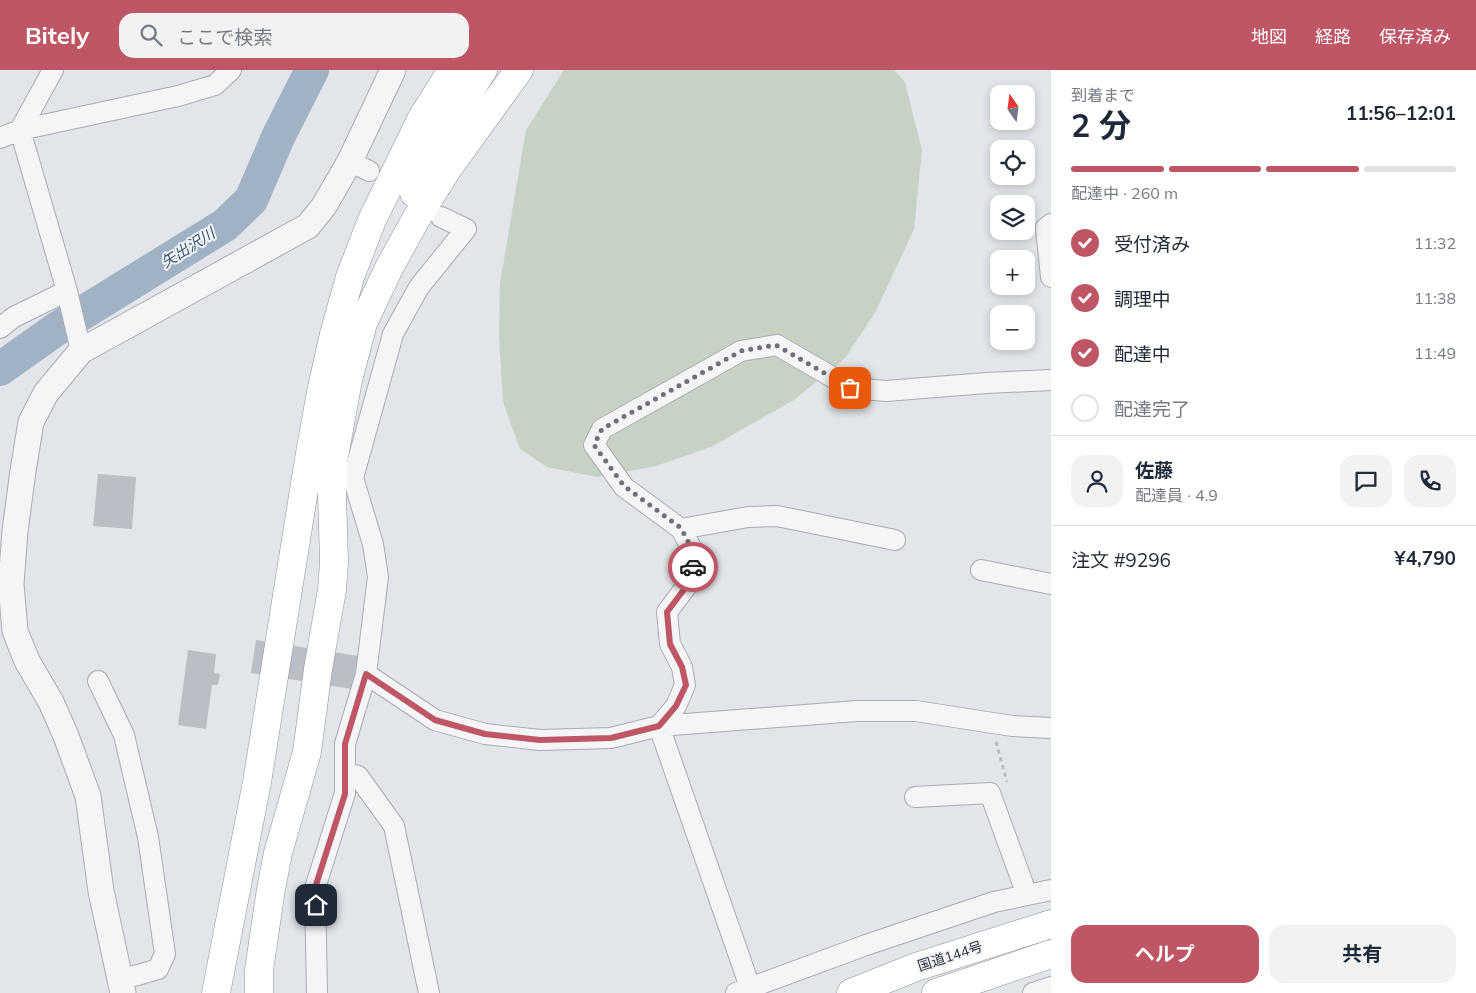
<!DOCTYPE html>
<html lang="ja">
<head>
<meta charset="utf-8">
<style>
	:root { --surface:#fff; --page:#f2f2f3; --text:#1f2937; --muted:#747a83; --line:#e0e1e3; --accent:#bf5666 }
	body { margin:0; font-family:Mulish,"Noto Sans JP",sans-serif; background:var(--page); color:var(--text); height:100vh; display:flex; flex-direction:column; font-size:19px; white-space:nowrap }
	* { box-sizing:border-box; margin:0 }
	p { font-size:16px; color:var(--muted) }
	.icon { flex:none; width:28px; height:28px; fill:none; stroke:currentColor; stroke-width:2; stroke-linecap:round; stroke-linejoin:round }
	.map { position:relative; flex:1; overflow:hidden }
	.panel { display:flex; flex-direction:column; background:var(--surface); width:425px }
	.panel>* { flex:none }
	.needle { width:32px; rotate:346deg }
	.buttons { position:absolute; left:990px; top:15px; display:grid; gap:10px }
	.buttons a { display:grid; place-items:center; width:45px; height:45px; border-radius:10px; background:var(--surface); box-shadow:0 2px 8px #0003; font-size:25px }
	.pin { position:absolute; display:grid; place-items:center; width:42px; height:42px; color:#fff; margin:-21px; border-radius:10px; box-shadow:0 2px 8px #0006 }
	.courier { position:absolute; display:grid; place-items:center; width:50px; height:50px; margin:-25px; border:4px solid #bf5666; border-radius:50%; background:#fff; color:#222; box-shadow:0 1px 6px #0007 }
	.overview em { font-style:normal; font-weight:700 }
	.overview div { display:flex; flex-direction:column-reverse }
	.overview { display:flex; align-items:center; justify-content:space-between; height:85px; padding:0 20px }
	h1 { font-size:32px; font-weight:700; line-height:38px }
	.bar { display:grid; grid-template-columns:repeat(4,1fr); gap:8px 5px; align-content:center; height:60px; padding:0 20px }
	.bar i { height:6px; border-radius:4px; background:var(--line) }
	.bar .current { background:var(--accent) }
	.bar p { grid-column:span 4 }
	.line { display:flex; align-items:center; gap:12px; padding:0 20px; border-top:1px solid var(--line) }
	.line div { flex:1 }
	.round { display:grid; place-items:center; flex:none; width:52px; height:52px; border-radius:15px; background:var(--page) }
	ol { padding:0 20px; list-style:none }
	li { display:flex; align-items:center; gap:15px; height:55px }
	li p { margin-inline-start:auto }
	li .icon { padding:5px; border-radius:50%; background:var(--accent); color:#fff; stroke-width:4 }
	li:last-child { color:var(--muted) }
	li i { width:28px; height:28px; border:2px solid var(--line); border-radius:50% }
	.primary-button { display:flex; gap:10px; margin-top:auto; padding:10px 20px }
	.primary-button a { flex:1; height:58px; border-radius:15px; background:var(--accent); color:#fff; font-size:20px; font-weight:700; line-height:58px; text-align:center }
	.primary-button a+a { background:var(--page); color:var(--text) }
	header { display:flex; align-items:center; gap:30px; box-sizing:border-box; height:70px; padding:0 25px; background:var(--accent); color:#fff }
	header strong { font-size:24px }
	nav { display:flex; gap:28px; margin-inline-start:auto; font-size:18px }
	.search { width:350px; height:45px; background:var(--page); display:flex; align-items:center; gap:12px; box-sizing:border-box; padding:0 18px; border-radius:15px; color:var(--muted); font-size:19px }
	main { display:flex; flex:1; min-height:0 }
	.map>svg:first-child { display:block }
	.green { fill:#c8d2c4 }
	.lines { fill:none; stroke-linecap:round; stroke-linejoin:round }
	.river { stroke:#a1b2c4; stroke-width:34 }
	.building { fill:#babec5 }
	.minor-casing { stroke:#a8acb3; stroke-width:22 }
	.tertiary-casing { stroke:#a8acb3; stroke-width:27 }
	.trunk-casing { stroke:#8b929e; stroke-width:29 }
	.motorway-casing { stroke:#8b929e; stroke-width:29 }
	.path { stroke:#b8bbc0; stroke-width:3; stroke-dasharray:4 4; stroke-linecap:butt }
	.minor { stroke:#f4f5f7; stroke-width:20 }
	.tertiary { stroke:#f4f5f7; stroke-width:25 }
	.trunk { stroke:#fff; stroke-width:28 }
	.motorway { stroke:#fff; stroke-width:28 }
	.done { stroke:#6c717a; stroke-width:5; stroke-dasharray:0 9 }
	.route { stroke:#bf5666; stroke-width:6 }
	.labels { text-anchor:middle; stroke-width:4; stroke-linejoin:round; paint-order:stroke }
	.street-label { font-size:14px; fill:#2c333f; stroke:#f1f3f6 }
	.water-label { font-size:15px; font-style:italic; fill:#3b526e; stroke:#f1f3f6 }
</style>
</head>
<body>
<header>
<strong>Bitely</strong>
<div class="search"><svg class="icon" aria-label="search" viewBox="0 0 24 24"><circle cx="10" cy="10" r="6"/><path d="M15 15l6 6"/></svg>ここで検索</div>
<nav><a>地図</a><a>経路</a><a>保存済み</a></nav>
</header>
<main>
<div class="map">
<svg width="1051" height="923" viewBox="0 0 1051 923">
	<rect width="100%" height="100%" fill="#e2e5e9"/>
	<path class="green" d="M564 0H894L905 12 922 80 914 159 875 243 845 288 794 330 711 377 656 396 597 407 547 397 520 379 503 332 499 265 500 213 526 60Z"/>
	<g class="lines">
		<path class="river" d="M0 299 55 260 225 155 251 130 279 65 312 0"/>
	</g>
	<path class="building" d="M98 404 136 407 132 459 93 456Z
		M256 570 358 586 352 619 251 603Z
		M188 580 216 584 214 603 220 604 218 615H212L206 659 178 655Z"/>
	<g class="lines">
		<defs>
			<path id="minor" d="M53 0 20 60 67 221 81 281
				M0 68 20 60 178 26 215 15 231 0
				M350 91 369 101
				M1051 154 1046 158 1051 207
				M0 258 14 247 67 221
				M681 459 748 447 777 446 895 470
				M981 500 1051 514
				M366 604 435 650 485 664 540 670 611 668 659 656 857 641H916L1012 656 1051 658
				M98 611 124 665 148 767 165 884 158 899 138 905 120 909
				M659 656 676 636 685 615 682 597 670 574 667 542 692 509 694 483 681 459 624 417 594 375 602 359 741 281 777 275 851 318 886 321 986 313 1051 310
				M659 656 752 923
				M345 702 358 706 394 756 429 923
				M915 727 990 723 1027 825
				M317 923 315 818 345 723V674L366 604 378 507 373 474 353 408 393 264 419 217 466 159 441 147
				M736 923 866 875 994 832 1051 820
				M1033 923 1051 917"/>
			<path id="tertiary" d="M123 923 101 821 88 726 66 666 51 632 27 591 15 561 11 514 15 461 23 401 31 352 46 323 81 281 308 156 324 136 350 91 393 0"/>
			<path id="trunk" d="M851 923 916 897 1051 854
				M936 923 1051 884"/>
			<path id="motorway" d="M414 123C435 80 457 39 483 0
				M216 923 257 712 309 389 321 322 334 264 350 207 372 150 422 48 452 0
				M259 923V900L271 819 278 783 307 682 318 599 332 520 334 492 332 424 333 392 348 310 363 253 389 198 416 149 448 98 519 0"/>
		</defs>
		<use href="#minor" class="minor-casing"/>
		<use href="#tertiary" class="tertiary-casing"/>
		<use href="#trunk" class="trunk-casing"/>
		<use href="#motorway" class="motorway-casing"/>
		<path class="path" d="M996 672 1007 712"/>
		<use href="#minor" class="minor"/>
		<use href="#tertiary" class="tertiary"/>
		<use href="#trunk" class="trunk"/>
		<use href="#motorway" class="motorway"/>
	</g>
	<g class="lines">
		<path class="done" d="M693 497 694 483 681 458 624 416 594 375 602 359 741 281 776 275 850 318"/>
		<path class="route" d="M316 835 315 818 345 724V674L366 604 435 650 485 664 540 670 611 668 659 656 676 636 686 615 682 597 670 574 667 542 692 509 693 497"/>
	</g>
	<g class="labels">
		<g class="street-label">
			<text transform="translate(950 886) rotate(-18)" y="5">国道144号</text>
		</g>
		<g class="water-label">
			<text transform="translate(188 178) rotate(-32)" y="5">矢出沢川</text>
		</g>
	</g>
</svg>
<div class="buttons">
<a><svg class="needle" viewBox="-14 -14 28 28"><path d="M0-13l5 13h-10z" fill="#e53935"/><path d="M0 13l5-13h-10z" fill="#747a83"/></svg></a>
<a><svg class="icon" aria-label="locate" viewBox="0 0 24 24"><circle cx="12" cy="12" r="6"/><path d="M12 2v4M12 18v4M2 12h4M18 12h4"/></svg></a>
<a><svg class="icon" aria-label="layers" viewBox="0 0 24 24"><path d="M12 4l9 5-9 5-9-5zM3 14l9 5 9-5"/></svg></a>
<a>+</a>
<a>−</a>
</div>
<div class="pin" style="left:850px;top:318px;background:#ea580c"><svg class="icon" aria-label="bag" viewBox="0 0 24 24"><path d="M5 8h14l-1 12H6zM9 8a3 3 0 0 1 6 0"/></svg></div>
<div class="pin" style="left:316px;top:835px;background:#1f2937"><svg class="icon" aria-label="home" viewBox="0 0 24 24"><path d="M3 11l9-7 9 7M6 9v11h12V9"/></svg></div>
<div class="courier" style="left:693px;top:497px"><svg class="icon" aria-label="car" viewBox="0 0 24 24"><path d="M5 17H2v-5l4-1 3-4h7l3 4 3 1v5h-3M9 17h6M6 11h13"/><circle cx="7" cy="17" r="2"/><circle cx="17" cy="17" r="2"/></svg></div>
</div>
<section class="panel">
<div class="overview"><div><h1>2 分</h1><p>到着まで</p></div><em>11:56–12:01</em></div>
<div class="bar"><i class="current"></i><i class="current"></i><i class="current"></i><i></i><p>配達中 · 260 m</p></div>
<ol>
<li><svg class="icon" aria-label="check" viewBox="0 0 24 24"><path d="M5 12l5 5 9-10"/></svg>受付済み<p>11:32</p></li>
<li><svg class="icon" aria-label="check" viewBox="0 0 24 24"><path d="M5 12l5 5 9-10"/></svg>調理中<p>11:38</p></li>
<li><svg class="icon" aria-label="check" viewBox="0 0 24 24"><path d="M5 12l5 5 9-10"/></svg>配達中<p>11:49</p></li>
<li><i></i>配達完了</li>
</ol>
<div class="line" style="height:90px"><a class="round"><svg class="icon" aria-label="person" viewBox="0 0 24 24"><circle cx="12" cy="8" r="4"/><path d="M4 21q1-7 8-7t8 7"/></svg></a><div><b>佐藤</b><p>配達員 · 4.9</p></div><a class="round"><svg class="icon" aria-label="chat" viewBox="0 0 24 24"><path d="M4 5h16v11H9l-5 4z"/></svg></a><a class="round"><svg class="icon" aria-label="phone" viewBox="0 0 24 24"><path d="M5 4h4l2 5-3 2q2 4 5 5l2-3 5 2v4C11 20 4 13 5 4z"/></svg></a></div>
<div class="line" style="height:65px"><div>注文 #9296</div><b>¥4,790</b></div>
<div class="primary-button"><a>ヘルプ</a><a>共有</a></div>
</section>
</main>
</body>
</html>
